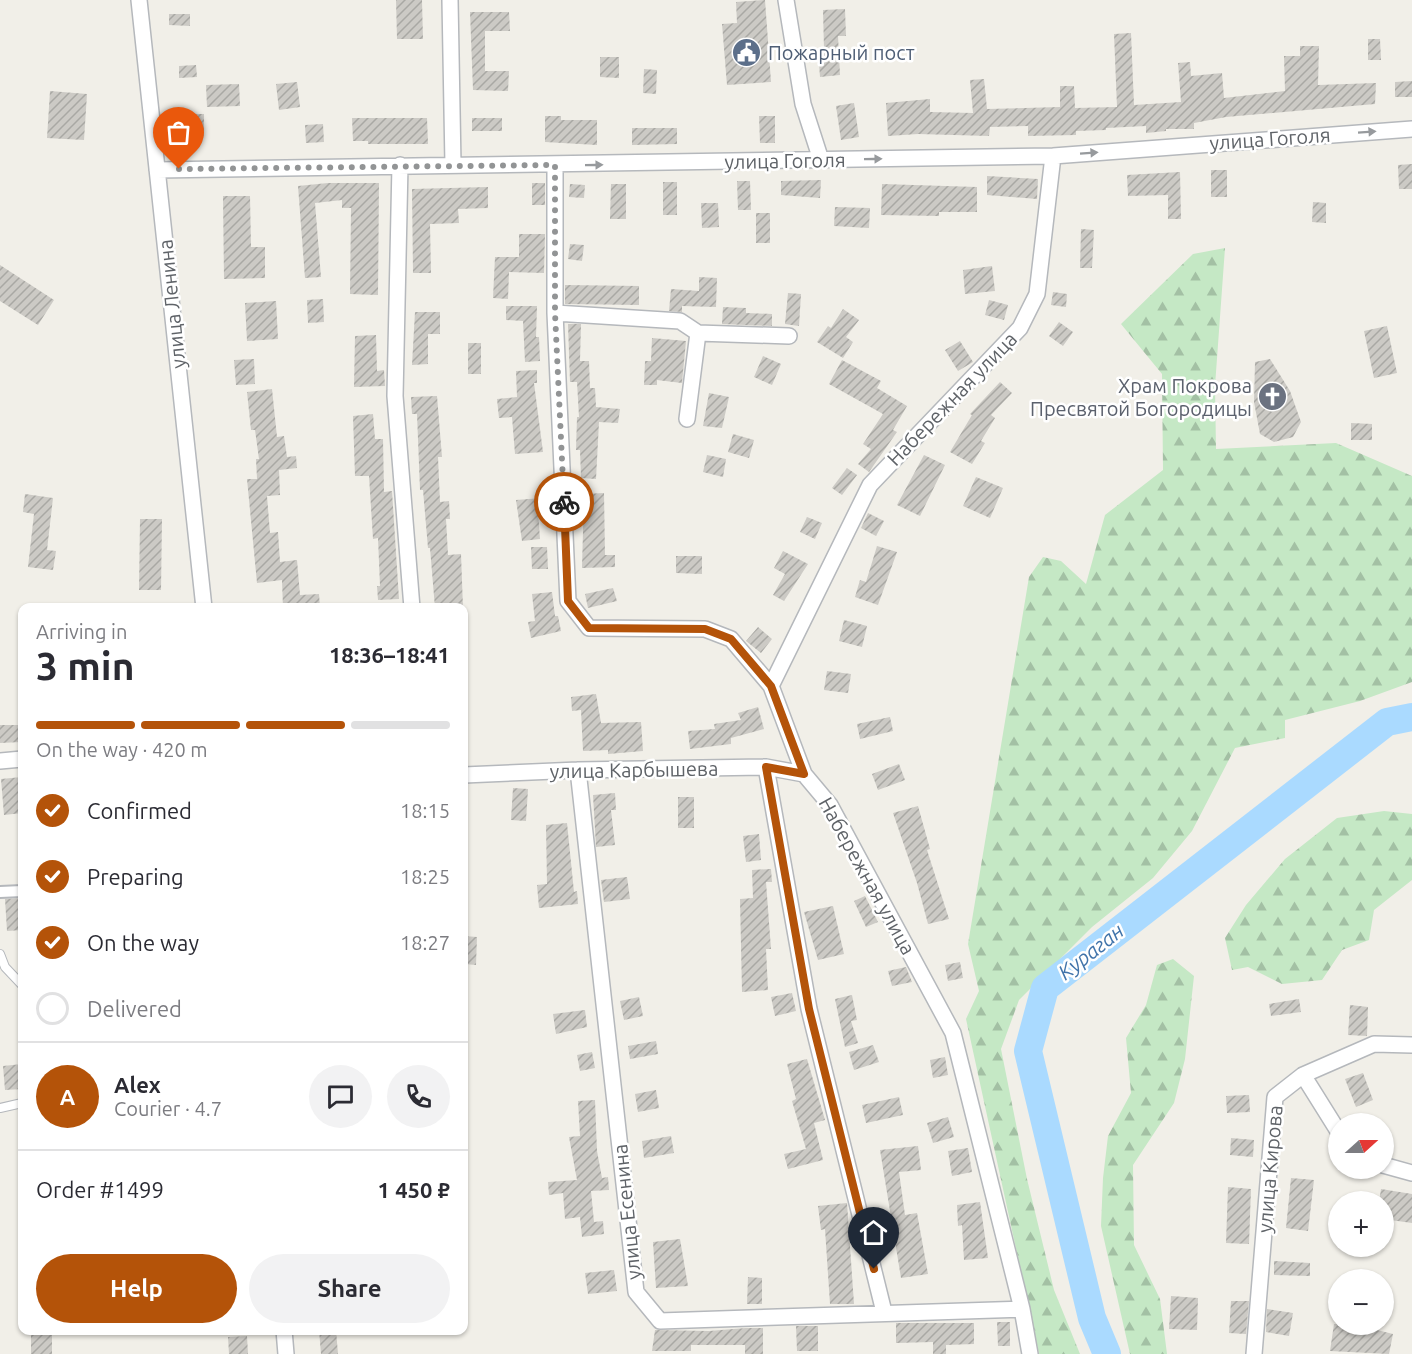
<!DOCTYPE html>
<html lang="en">
<head>
<meta charset="utf-8">
<style>
	:root { --surface:#fff; --page:#f2f2f3; --text:#2b2b33; --muted:#7c7c81; --line:#e1e1e2; --accent:#b45309 }
	body { margin:0; font-family:Ubuntu,sans-serif; background:var(--page); color:var(--text); height:100vh; display:flex; flex-direction:column; font-size:22px; white-space:nowrap }
	* { box-sizing:border-box; margin:0 }
	p { font-size:20px; color:var(--muted) }
	.icon { flex:none; width:33px; height:33px; fill:none; stroke:currentColor; stroke-width:2; stroke-linecap:round; stroke-linejoin:round }
	.map { position:relative; flex:1; overflow:hidden }
	.details { position:absolute; left:18px; top:603px; width:450px; height:732px; display:flex; flex-direction:column; background:var(--surface); border-radius:12px; box-shadow:0 2px 4px #0004 }
	.details>* { flex:none }
	.needle { width:39px; rotate:69deg }
	.tools { position:absolute; left:1328px; top:1113px; display:grid; gap:12px }
	.tools a { display:grid; place-items:center; width:66px; height:66px; border-radius:50%; background:var(--surface); box-shadow:0 2px 4px #0004; font-size:30px }
	.pin { position:absolute; display:grid; place-items:center; width:51px; height:51px; color:#fff; margin:-62px -26px; border-radius:50% 50% 50% 0; rotate:-45deg; box-shadow:0 0 6px #0007 }
	.pin .icon { rotate:45deg }
	.courier { position:absolute; display:grid; place-items:center; width:60px; height:60px; margin:-30px; border:4px solid #b45309; border-radius:50%; background:#fff; color:#222; box-shadow:0 2px 8px #0007 }
	.headline em { font-style:normal; font-weight:600 }
	.headline div { display:flex; flex-direction:column-reverse }
	.headline { display:flex; align-items:center; justify-content:space-between; height:102px; padding:0 18px }
	h1 { font-size:39px; font-weight:600; line-height:45px }
	.bar { display:grid; grid-template-columns:repeat(4,1fr); gap:9px 6px; align-content:center; height:72px; padding:0 18px }
	.bar i { height:8px; border-radius:4px; background:var(--line) }
	.bar .selected { background:var(--accent) }
	.bar p { grid-column:span 4 }
	.line { display:flex; align-items:center; gap:15px; padding:0 18px; border-top:2px solid var(--line) }
	.line div { flex:1 }
	.round { display:grid; place-items:center; flex:none; width:63px; height:63px; border-radius:32px; background:var(--page) }
	ol { padding:0 18px; list-style:none }
	li { display:flex; align-items:center; gap:18px; height:66px }
	li p { margin-inline-start:auto }
	li .icon { padding:6px; border-radius:50%; background:var(--accent); color:#fff; stroke-width:4 }
	li:last-child { color:var(--muted) }
	li i { width:33px; height:33px; border:3px solid var(--line); border-radius:50% }
	.button { display:flex; gap:12px; margin-top:auto; padding:12px 18px }
	.button a { flex:1; height:69px; border-radius:36px; background:var(--accent); color:#fff; font-size:24px; font-weight:600; line-height:69px; text-align:center }
	.button a+a { background:var(--page); color:var(--text) }
	.map>svg:first-child { display:block }
	.forest { fill:url(#forest-firs) }
	.lines { fill:none; stroke-linecap:round; stroke-linejoin:round }
	.river { stroke:#aadaff; stroke-width:28 }
	.building { fill:url(#building-hatch) }
	.service-casing { stroke:#b5b8bc; stroke-width:10 }
	.pedestrian-casing { stroke:#b5b8bc; stroke-width:14 }
	.minor-casing { stroke:#b5b8bc; stroke-width:18 }
	.service { stroke:#fff; stroke-width:8 }
	.pedestrian { stroke:#fff; stroke-width:10 }
	.minor { stroke:#fff; stroke-width:15 }
	.oneway { fill:#979a9d }
	.done { stroke:#929495; stroke-width:6; stroke-dasharray:0 10.8 }
	.route { stroke:#b45309; stroke-width:8 }
	.labels { text-anchor:middle; stroke-width:5; stroke-linejoin:round; paint-order:stroke }
	.service-label { font-size:20px; fill:#4e5e75; stroke:#fff; text-anchor:start }
	.street-label { font-size:20px; fill:#5f6368; stroke:#fff }
	.worship-label { font-size:20px; fill:#5b616d; stroke:#fff; text-anchor:end }
	.water-label { font-size:21px; font-style:italic; fill:#4174aa; stroke:#fff }
</style>
</head>
<body>
<div class="map">
<svg width="1412" height="1354" viewBox="0 0 1412 1354">
	<defs>
		<pattern id="forest-firs" width="22" height="20" patternUnits="userSpaceOnUse" patternTransform="scale(1.5)"><rect width="22" height="20" fill="#c5e8c5"/><path d="M5 1l3.5 6h-7zM16 11l3.5 6h-7z" fill="#a3c0a4"/></pattern>
		<pattern id="building-hatch" width="6" height="6" patternUnits="userSpaceOnUse" patternTransform="scale(1.5)"><rect width="6" height="6" fill="#cccac5"/><path d="M-1 1l2-2M0 6l6-6M5 7l2-2" fill="none" stroke="#a9a8a4"/></pattern>
	</defs>
	<rect width="100%" height="100%" fill="#f1efe8"/>
	<path class="forest" d="M1225 248 1215 386 1216 449 1336 443 1412 476V682L1360 701 1285 720V738L1235 748 1192 831 1153 878 1092 927 1019 1000 1001 1049 1027 1179 1054 1290 1080 1354H1039L966 1019 979 991 968 944 1029 577 1043 557 1061 561 1086 584 1105 515 1163 470 1162 374 1121 324 1193 254Z
		M1384 811 1412 814V880L1374 910 1369 940 1342 950 1322 980 1282 984 1248 967 1232 970 1225 938 1246 905 1285 859 1337 818Z
		M1173 959 1194 976 1185 1059 1174 1103 1133 1165 1134 1245 1160 1299 1167 1354H1130L1101 1226 1103 1178 1108 1136 1131 1093 1126 1038 1146 1005 1157 965Z"/>
	<g class="lines">
		<path class="river" d="M1107 1354 1092 1318 1028 1051 1045 988 1387 722 1412 717"/>
	</g>
	<path class="building" d="M396 0H422L423 39H397Z
		M765 0 771 82 727 85 722 24 737 23 736 2Z
		M845 9 846 36H838L840 75 820 77 818 50 824 49 823 10Z
		M470 12H509L510 31H485V71H509L508 91 473 90Z
		M169 14H190V26L169 25Z
		M1131 33 1134 105 1181 102 1178 63 1190 62 1191 76 1222 73 1224 98 1285 91 1284 56H1300V46H1319L1318 85 1376 83 1375 104 1226 117 1194 123V129H1166V131L1146 133V126L1106 128V130L1076 131V135L1028 136V126L990 127 989 136 918 134 888 136 886 103 930 99V112L973 113 970 80 984 79 987 109 1060 107V86H1074L1075 108 1117 107 1114 34Z
		M1368 39H1380L1381 60H1368Z
		M600 57H619V78L600 77Z
		M196 65 197 77 179 78V66Z
		M644 69 657 70 656 94 643 93Z
		M1412 81V97H1395V82Z
		M297 82 300 107 279 110 276 84Z
		M239 84 240 106 207 107 206 85Z
		M50 91 87 94 84 140 47 138Z
		M854 103 859 137 841 140 836 106Z
		M182 114H204V136H182Z
		M545 116H561V120H597V145L545 142Z
		M759 116H775V143H760Z
		M352 118H427L428 144H368V141H353Z
		M472 118H502V131H472Z
		M323 124 324 142 306 143 305 125Z
		M632 128H677V144L632 145Z
		M1412 164V189H1399L1398 165Z
		M1211 170H1227V197H1211Z
		M1180 172 1181 219H1168V195L1128 196 1127 175Z
		M987 176 1038 179 1037 199 987 195Z
		M821 180 820 198 781 195V181Z
		M737 181H750L751 210H738Z
		M663 182H677V215H663Z
		M328 183H379L378 295 350 294 351 208H342V200L315 203 321 277 305 278 298 186Z
		M532 183H545V205H532Z
		M570 184 585 185 584 198 569 197Z
		M611 184H626V219H610Z
		M882 184 977 187V212H939V216L881 215Z
		M488 187V208L458 209 459 223 430 224 431 273H413L412 189Z
		M223 196H250L251 247H265V278L224 279Z
		M1313 202 1326 203V223L1312 222Z
		M701 203H718L719 227 702 228Z
		M835 207 870 208 869 228 834 226Z
		M756 213H770V243H756Z
		M1081 229 1094 230 1092 268H1080Z
		M519 234H545L544 273 509 272 508 299 493 298 495 257H519Z
		M570 244 584 245 582 261 568 259Z
		M0 265 54 300 38 325 0 301Z
		M992 266 995 291 965 294 963 270Z
		M699 277 717 278 716 307 682 306V312L669 311 671 289 699 291Z
		M565 285 639 286V305L565 304Z
		M1053 292 1067 294 1066 307 1051 305Z
		M788 293 801 294 799 326 785 324Z
		M323 299 324 322 308 323 307 300Z
		M989 300 1008 305 1004 320 985 315Z
		M276 301 278 339 247 341 245 303Z
		M506 306H537L536 337H539L540 361 525 362 523 321 506 320Z
		M723 307 746 308V313L772 314V326L722 324Z
		M843 309 859 320 846 337 853 342 843 358 817 342 828 326 831 328Z
		M415 312H440V334H428V364L412 365Z
		M1059 322 1073 332 1063 346 1049 336Z
		M568 324H581L580 361H589L590 388H595L596 407 620 409 618 423 599 422 596 479 581 478 580 450H576L577 417H579L577 382H570Z
		M1387 326 1397 373 1374 378 1364 331Z
		M376 335 377 371 384 370 385 386 354 387 355 336Z
		M652 338 686 341 682 383 657 380V385H644L645 361H651Z
		M960 341 973 362 958 371 945 350Z
		M468 343H481V374H468Z
		M763 356 781 364 772 385 754 377Z
		M254 359 255 384 236 385 234 360Z
		M1270 359 1290 391 1301 422 1293 437 1274 442 1260 434 1254 402 1255 362Z
		M842 360 881 381 877 388 907 406 893 430 897 432 869 472 858 464 871 449 863 444 883 414 829 384Z
		M537 370V383H534L543 452 515 454 512 417 499 418 497 399 517 397 516 371Z
		M1000 382 1012 393 991 415 995 418 981 441 985 443 972 464 950 452 972 415 970 414Z
		M272 389 277 437 284 436 287 457 296 456 297 468 279 470 280 495 267 496 270 533 278 532 280 562 297 560 300 595 319 594 320 607 283 608 282 580 257 583 247 479H257L256 459H259L255 430H251L247 392Z
		M709 393 729 397 722 428 703 426Z
		M437 396 442 457H438L440 502 449 501 450 519H446L448 555 461 554 463 608H435L430 548H428L423 490H420L417 414H412L411 397Z
		M373 414 375 439H383L384 492 392 491 399 599 378 600 377 586H380L378 538 373 539 369 476H355L353 416Z
		M1351 423 1372 424V440H1351Z
		M733 434 754 440 749 458 728 452Z
		M707 455 726 459 723 477 703 472Z
		M924 455 945 465 920 516 897 505Z
		M847 468 857 475 842 495 832 488Z
		M976 477 1003 488 990 518 963 506Z
		M604 493 605 555H615V567L582 568 584 494Z
		M25 494 53 498 47 550 56 551 53 570 28 567 34 514 23 512Z
		M542 498 543 511H538L540 539 522 541 516 500Z
		M868 513 884 521 876 536 861 528Z
		M807 517 822 523 815 539 800 532Z
		M140 519H162L161 590H139Z
		M877 546 897 552 878 605 855 597 860 580 866 582Z
		M531 547H547L548 569H532Z
		M783 551 808 564 784 601 773 595 785 574 774 568Z
		M676 556H702V574L676 573Z
		M613 588 617 601 588 608 585 594Z
		M552 592 555 616H558L561 631 531 638 528 622 535 621 532 594Z
		M844 620 867 626 862 647 839 641Z
		M758 627 772 639 761 653 746 641Z
		M827 671 851 674 848 693 824 690Z
		M596 694 601 723 641 722 643 751 608 754V750L583 751 581 710 572 711 571 697Z
		M758 707 764 729 731 738V744L690 749 688 731 715 729 714 724 741 720 738 713Z
		M890 717 893 731 860 739 857 724Z
		M0 725H22V742L0 743Z
		M899 764 905 780 878 790 872 774Z
		M22 777V813L4 815 1 779Z
		M513 788 528 789 526 821 511 820Z
		M615 793 616 810H611L615 845 596 847 593 795Z
		M678 797H694V828H678Z
		M918 806 930 849 927 850 949 919 928 924 917 883 893 813Z
		M567 823 574 892 577 891 578 904 539 908 537 885 547 884 546 825Z
		M759 834 761 860 746 862 743 836Z
		M771 869 772 882H766L771 949H766L768 990 742 992 740 899 753 898 752 870Z
		M627 877 630 899 604 902 601 880Z
		M865 896 878 922 866 927 854 901Z
		M22 898V930L7 931 5 899Z
		M833 906 844 954 818 960 804 912Z
		M464 936 477 937 476 965 464 964Z
		M960 962 963 978 948 981 945 965Z
		M906 967 912 982 892 986 888 971Z
		M792 993 796 1011 775 1016 771 997Z
		M852 995 857 1020 851 1021 858 1043 845 1047 835 999Z
		M639 997 643 1016 624 1020 620 1001Z
		M1299 999 1301 1012 1271 1016 1269 1004Z
		M1350 1005 1368 1007 1367 1036 1348 1035Z
		M585 1010 587 1027 556 1034 553 1014Z
		M656 1041 658 1054 630 1059 628 1046Z
		M873 1045 879 1062 854 1070 849 1052Z
		M592 1052 595 1068 580 1071 577 1055Z
		M945 1057 948 1075 933 1078 930 1060Z
		M807 1059 825 1120 814 1123 823 1160 788 1169 784 1154 806 1149 792 1101 796 1099 787 1064Z
		M22 1064V1089L5 1090 3 1066Z
		M1363 1073 1373 1100 1356 1107 1345 1079Z
		M656 1090 659 1108 638 1112 635 1094Z
		M1249 1095 1250 1112 1227 1113 1226 1096Z
		M899 1097 903 1115 866 1123 862 1105Z
		M595 1100 597 1151 602 1178 608 1177 609 1190 591 1191 594 1222 603 1221 604 1234 582 1237 580 1217 565 1219 563 1193 549 1195 548 1182 577 1180 569 1137 580 1136 578 1101Z
		M948 1117 954 1137 933 1143 927 1123Z
		M671 1136 674 1153 644 1158 642 1141Z
		M1231 1138 1254 1140 1253 1157 1230 1155Z
		M918 1146 921 1170 899 1172 905 1215 917 1213 928 1274 901 1278 880 1150Z
		M968 1148 972 1172 952 1176 948 1151Z
		M1291 1178 1314 1180 1308 1231 1286 1228Z
		M1228 1187 1251 1189 1249 1244 1226 1243Z
		M1381 1189 1412 1194V1223L1383 1219V1202H1379Z
		M980 1202 988 1258 964 1260 962 1225 958 1226 957 1205Z
		M847 1203 854 1304H830L825 1229 821 1230 818 1206Z
		M680 1239 688 1286 656 1288 653 1242Z
		M1274 1261 1310 1263V1276L1274 1275Z
		M614 1270 617 1291 588 1294 585 1273Z
		M748 1277 762 1278V1304H747Z
		M1171 1296 1198 1298 1197 1330 1169 1329Z
		M1231 1301H1249L1246 1334 1229 1333Z
		M1267 1309 1293 1313 1289 1336 1266 1332Z
		M997 1322H1010V1346H998Z
		M896 1323H974V1344L946 1345V1354H933V1342L896 1343Z
		M1334 1324H1353L1393 1334 1389 1354 1330 1351Z
		M796 1326H818V1351H797Z
		M746 1328H763V1354H745V1345H691V1351H652L655 1330 709 1331Z
		M319 1330H336L338 1354H321Z
		M31 1332 52 1333V1354H31Z
		M247 1336 248 1354H229L228 1337Z"/>
	<g class="lines">
		<defs>
			<path id="service" d="M0 954 5 967 22 985
				M0 1108 22 1103"/>
			<path id="pedestrian" d="M0 892 22 891"/>
			<path id="minor" d="M139 0 204 608
				M450 0 453 165
				M786 0 803 104 821 160
				M400 165 395 396 412 608
				M555 165V313L568 601 589 628 705 629 731 639 771 686
				M157 170 1053 156 1412 129
				M555 313 680 321 698 333 687 419
				M698 333 789 336
				M0 761 22 759
				M766 767 809 1009 884 1312
				M578 770 636 1292 660 1321 1022 1309
				M464 775 578 770 766 767 804 774
				M1303 1075 1338 1131
				M1383 1165 1412 1173
				M284 1330 286 1354
				M1030 1354 1022 1309 953 1033 830 805 804 774 771 686 870 485 1020 328 1037 294 1053 156
				M1254 1354 1275 1097 1303 1075 1374 1044 1412 1045"/>
		</defs>
		<use href="#service" class="service-casing"/>
		<use href="#pedestrian" class="pedestrian-casing"/>
		<use href="#minor" class="minor-casing"/>
		<use href="#service" class="service"/>
		<use href="#pedestrian" class="pedestrian"/>
		<use href="#minor" class="minor"/>
	</g>
	<defs><path id="oneway-solid" d="M-6-.8H1V-3.2L6.5 0L1 3.2V.8H-6Z" transform="scale(1.5)"/></defs>
	<g class="oneway">
		<use href="#oneway-solid" transform="translate(1367 132) rotate(-4)"/>
		<use href="#oneway-solid" transform="translate(1089 153) rotate(-4)"/>
		<use href="#oneway-solid" transform="translate(873 159) rotate(-1)"/>
		<use href="#oneway-solid" transform="translate(594 165) rotate(-1)"/>
	</g>
	<g class="lines">
		<path class="done" d="M179 169 555 165V313L564 502"/>
		<path class="route" d="M564 502 568 601 589 628 705 629 731 639 771 686 804 774 766 767 809 1009 874 1269"/>
	</g>
	<defs>
		<symbol id="civic-disc" viewBox="-11 -11 22 22"><circle r="9.5" fill="#5c6f8a" stroke="#fff"/><path d="M-.6-6.5H3V-4.5H.6V-3L4-1V1h2V6H-6V1h2V-1L-.6-3ZM-1.2 2.5V6h2.4V2.5Z" fill="#fff"/></symbol>
		<symbol id="church-disc" viewBox="-11 -11 22 22"><circle r="9.5" fill="#6b7280" stroke="#fff"/><path d="M-1.2-6h2.4v3.5h3.3v2.4h-3.3V6h-2.4V-.1h-3.3v-2.4h3.3Z" fill="#fff"/></symbol>
	</defs>
	<g fill-rule="evenodd">
		<use href="#civic-disc" x="730" y="36" width="33" height="33"/>
		<use href="#church-disc" x="1256" y="380" width="33" height="33"/>
	</g>
	<g class="labels">
		<g class="service-label">
			<text x="768" y="60">Пожарный пост</text>
		</g>
		<g class="street-label">
			<text transform="translate(1270 139) rotate(-4)" y="7">улица Гоголя</text>
			<text transform="translate(785 161) rotate(-1)" y="7">улица Гоголя</text>
			<text transform="translate(172 304) rotate(-96)" y="7">улица Ленина</text>
			<text transform="translate(952 399) rotate(-46)" y="7">Набережная улица</text>
			<text transform="translate(634 770) rotate(-1)" y="7">улица Карбышева</text>
			<text transform="translate(867 876) rotate(61)" y="7">Набережная улица</text>
			<text transform="translate(1270 1169) rotate(-85)" y="7">улица Кирова</text>
			<text transform="translate(627 1212) rotate(-96)" y="7">улица Есенина</text>
		</g>
		<g class="worship-label">
			<text x="1252" y="393">Храм Покрова<tspan x="1252" dy="23">Пресвятой Богородицы</tspan></text>
		</g>
		<g class="water-label">
			<text transform="translate(1091 952) rotate(-38)" y="7">Кураган</text>
		</g>
	</g>
</svg>
<div class="tools">
<a><svg class="needle" viewBox="-14 -14 28 28"><path d="M0-13l5 13h-10z" fill="#e53935"/><path d="M0 13l5-13h-10z" fill="#7c7c81"/></svg></a>
<a>+</a>
<a>−</a>
</div>
<div class="pin" style="left:179px;top:169px;background:#ea580c"><svg class="icon" aria-label="bag" viewBox="0 0 24 24"><path d="M5 8h14l-1 12H6zM9 8a3 3 0 0 1 6 0"/></svg></div>
<div class="pin" style="left:874px;top:1269px;background:#1f2937"><svg class="icon" aria-label="home" viewBox="0 0 24 24"><path d="M3 11l9-7 9 7M6 9v11h12V9"/></svg></div>
<div class="courier" style="left:564px;top:502px"><svg class="icon" aria-label="bike" viewBox="0 0 24 24"><circle cx="6" cy="16" r="4"/><circle cx="18" cy="16" r="4"/><path d="M6 16l4-8h5l3 8M10 8l3 8H6M13 5h3"/></svg></div>
<section class="details">
<div class="headline"><div><h1>3 min</h1><p>Arriving in</p></div><em>18:36–18:41</em></div>
<div class="bar"><i class="selected"></i><i class="selected"></i><i class="selected"></i><i></i><p>On the way · 420 m</p></div>
<ol>
<li><svg class="icon" aria-label="check" viewBox="0 0 24 24"><path d="M5 12l5 5 9-10"/></svg>Confirmed<p>18:15</p></li>
<li><svg class="icon" aria-label="check" viewBox="0 0 24 24"><path d="M5 12l5 5 9-10"/></svg>Preparing<p>18:25</p></li>
<li><svg class="icon" aria-label="check" viewBox="0 0 24 24"><path d="M5 12l5 5 9-10"/></svg>On the way<p>18:27</p></li>
<li><i></i>Delivered</li>
</ol>
<div class="line" style="height:108px"><b class="round" style="background:var(--accent);color:#fff">A</b><div><b>Alex</b><p>Courier · 4.7</p></div><a class="round"><svg class="icon" aria-label="chat" viewBox="0 0 24 24"><path d="M4 5h16v11H9l-5 4z"/></svg></a><a class="round"><svg class="icon" aria-label="phone" viewBox="0 0 24 24"><path d="M5 4h4l2 5-3 2q2 4 5 5l2-3 5 2v4C11 20 4 13 5 4z"/></svg></a></div>
<div class="line" style="height:78px"><div>Order #1499</div><b>1 450 ₽</b></div>
<div class="button"><a>Help</a><a>Share</a></div>
</section>
</div>
</body>
</html>
